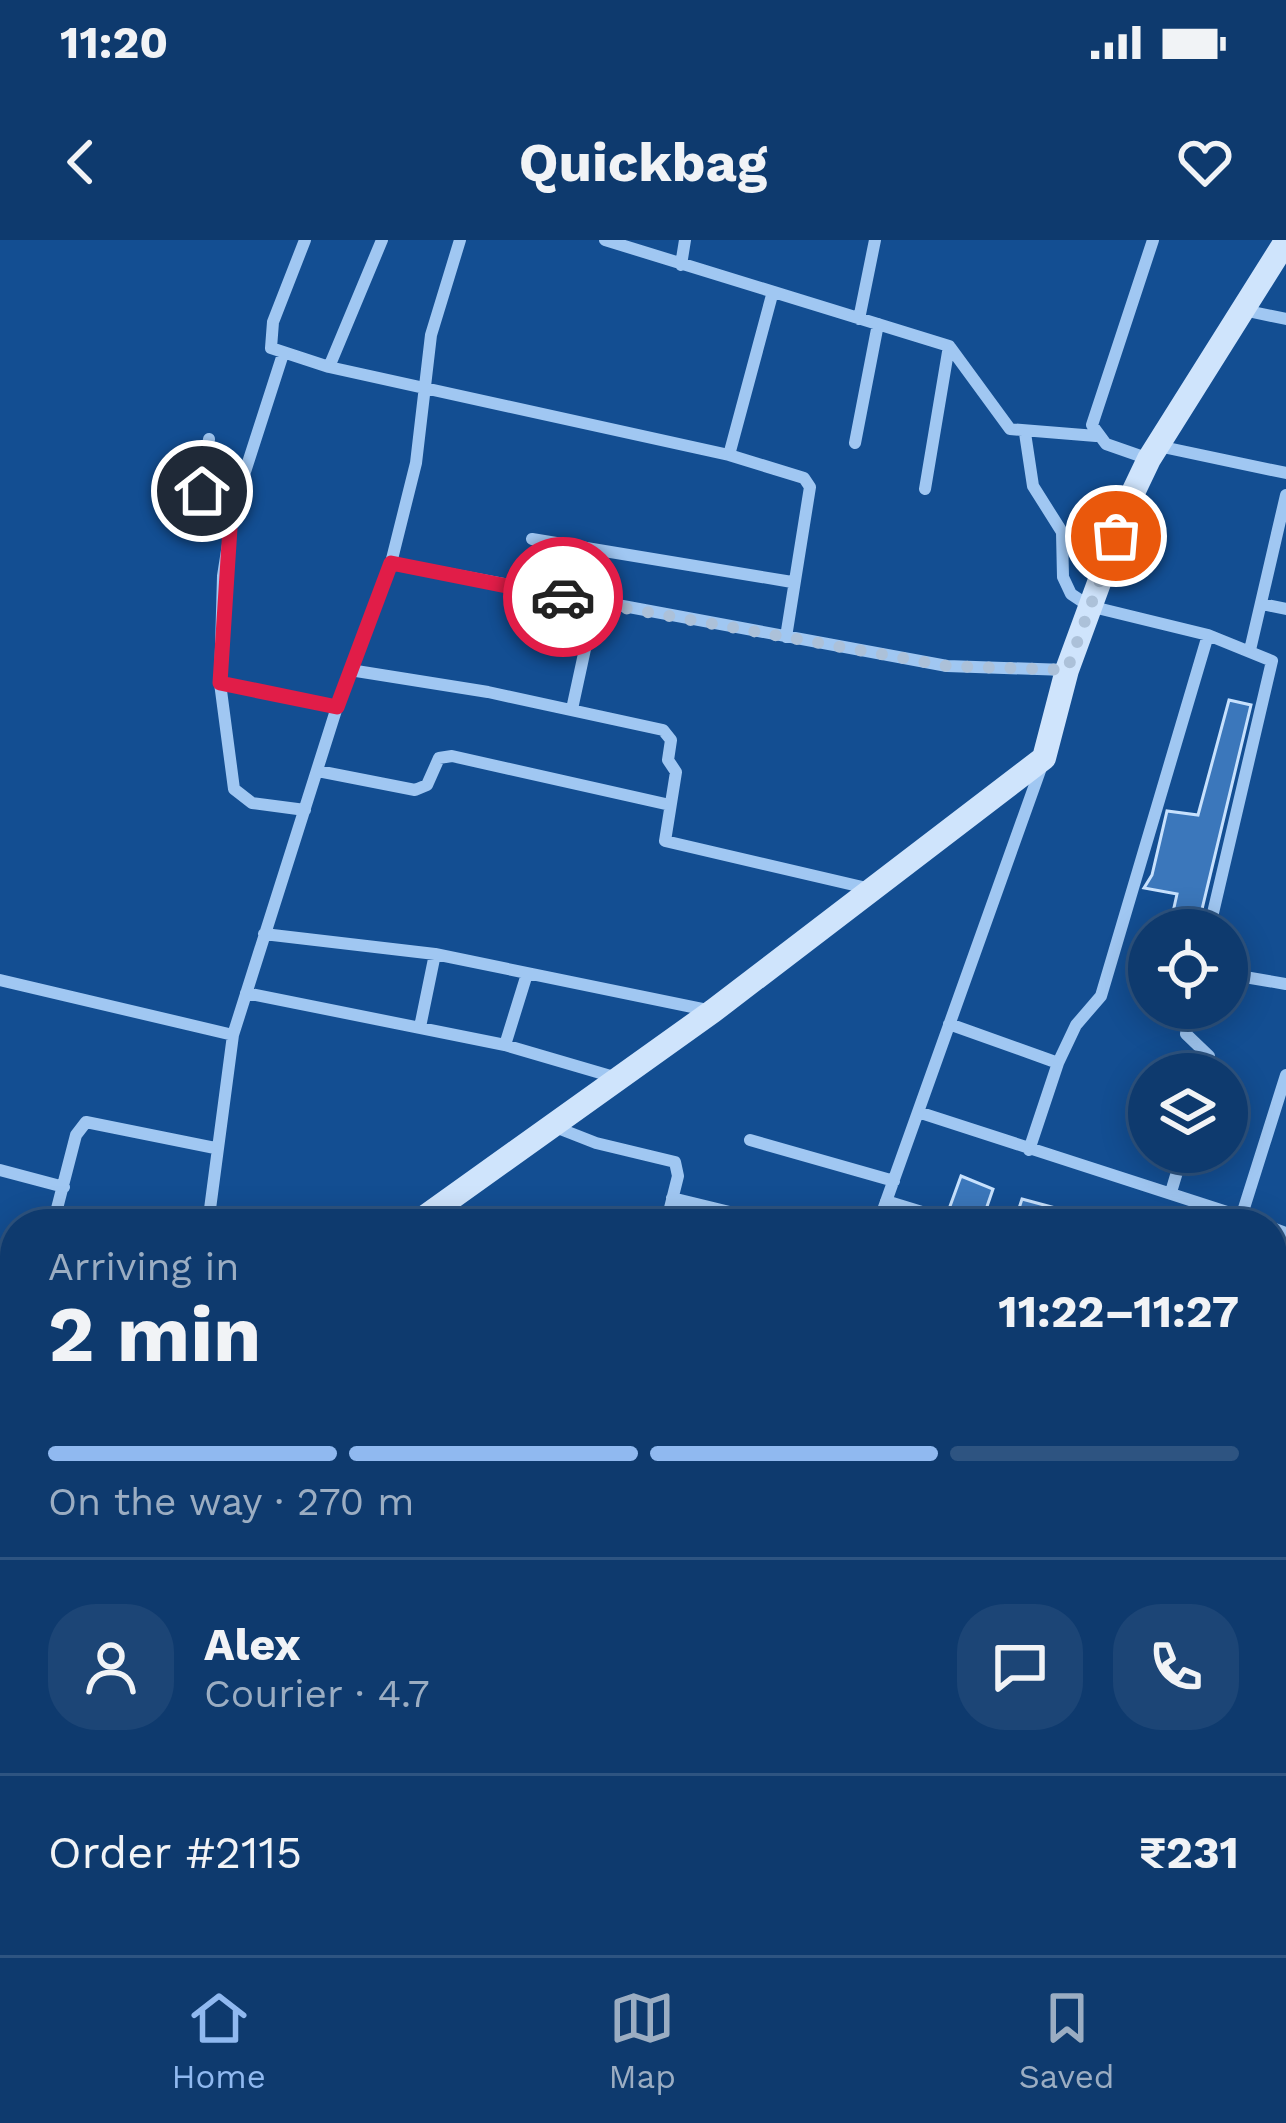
<!DOCTYPE html>
<html lang="en">
<head>
<meta charset="utf-8">
<style>
	:root { --surface:#0e3a6e; --page:#1c4576; --text:#f1f3f6; --muted:#9badc2; --line:#2e5481; --accent:#90b9f0 }
	body { margin:0; font-family:"Work Sans",sans-serif; background:var(--page); color:var(--text); height:100vh; display:flex; flex-direction:column; font-size:45px; white-space:nowrap }
	* { box-sizing:border-box; margin:0 }
	p { font-size:39px; color:var(--muted) }
	.icon { flex:none; width:66px; height:66px; fill:none; stroke:currentColor; stroke-width:2; stroke-linecap:round; stroke-linejoin:round }
	.map { position:relative; flex:1; overflow:hidden }
	.sheet { position:absolute; left:0px; top:969px; width:1287px; height:747px; display:flex; flex-direction:column; background:var(--surface); border-radius:48px 48px 0 0; box-shadow:0 6px 30px #0003,0 0 0 3px var(--line) }
	.sheet>* { flex:none }
	.buttons { position:absolute; left:1128px; top:669px; display:grid; gap:24px }
	.buttons a { display:grid; place-items:center; width:120px; height:120px; border-radius:50%; background:var(--surface); box-shadow:0 6px 30px #0003,0 0 0 3px var(--line); font-size:60px }
	.pin { position:absolute; display:grid; place-items:center; width:102px; height:102px; color:#fff; margin:-51px; border:6px solid #fff; border-radius:50%; box-shadow:0 3px 12px #0007 }
	.courier { position:absolute; display:grid; place-items:center; width:120px; height:120px; margin:-60px; border:9px solid #e11d48; border-radius:50%; background:#fff; color:#222; box-shadow:0 3px 15px #0007 }
	.overview em { font-style:normal; font-weight:700 }
	.overview div { display:flex; flex-direction:column-reverse }
	.overview { display:flex; align-items:center; justify-content:space-between; height:204px; padding:0 48px }
	h1 { font-size:78px; font-weight:700; line-height:90px }
	.bar { display:grid; grid-template-columns:repeat(4,1fr); gap:18px 12px; align-content:center; height:144px; padding:0 48px }
	.bar i { height:15px; border-radius:9px; background:var(--line) }
	.bar .on { background:var(--accent) }
	.bar p { grid-column:span 4 }
	.line { display:flex; align-items:center; gap:30px; padding:0 48px; border-top:3px solid var(--line) }
	.line div { flex:1 }
	.round { display:grid; place-items:center; flex:none; width:126px; height:126px; border-radius:48px; background:var(--page) }
	.status { display:flex; justify-content:space-between; align-items:center; height:84px; padding:0 60px; background:var(--surface); direction:ltr }
	.status svg { height:33px; fill:currentColor }
	header { display:flex; justify-content:space-between; align-items:center; height:156px; padding:0 48px; background:var(--surface); font-size:54px; font-weight:700 }
	.tabs { display:flex; justify-content:space-around; align-items:center; height:168px; border-top:3px solid var(--line); background:var(--surface); font-size:33px; color:var(--muted) }
	.tabs a { display:grid; justify-items:center; gap:6px }
	.tabs .on { color:var(--accent) }
	.map>svg:first-child { display:block }
	.building { fill:#3b77bb; stroke:#c7e1fd; stroke-width:3 }
	.lines { fill:none; stroke-linecap:round; stroke-linejoin:round }
	.street { stroke:#a0c7f2; stroke-width:12 }
	.secondary { stroke:#cfe4fc; stroke-width:24 }
	.done { stroke:#acc1d9; stroke-width:12; stroke-dasharray:0 21.6 }
	.route { stroke:#e11d48; stroke-width:15 }
</style>
</head>
<body>
<div class="status"><b>11:20</b><svg viewBox="0 0 49 12"><path d="M0 12V9h3v3zM5 12V6h3v6zM10 12V3h3v9zM15 12V0h3v12zM26 1h20v11H26zM47 4h2v5h-2z"/></svg></div>
<header><svg class="icon" aria-label="back" viewBox="0 0 24 24"><path d="M15 5l-7 7 7 7"/></svg>Quickbag<svg class="icon" aria-label="heart" viewBox="0 0 24 24"><path d="M12 20l-8-8c-3-5 5-10 8-4 3-6 11-1 8 4z"/></svg></header>
<div class="map">
<svg width="1286" height="1715" viewBox="0 0 1286 1715">
	<rect width="100%" height="100%" fill="#134e92"/>
	<path class="building" d="M1229 460 1251 465 1197 690H1169L1177 654 1144 648 1152 635 1167 571 1198 575Z
		M961 936 993 949 981 984 949 969Z
		M1022 959 1059 969 1096 984H1014Z"/>
	<g class="lines">
		<path class="street" d="M305 0 273 82 271 108 329 127 729 215 772 55
			M605 0 949 106 925 249
			M681 25 685 0
			M1243 70 1286 79
			M859 79 875 0
			M950 107 1010 189 1096 196
			M283 114 234 266 223 336 220 443 234 549 252 563 305 570
			M329 127 382 0
			M1025 193 1033 246 1062 292 1063 337 1071 354 1089 366 1208 395 1272 421 1209 690
			M209 199 202 251 206 276 230 288
			M855 203 878 84
			M1158 206 1286 233
			M729 215 804 238 810 247 786 397
			M1149 219 1106 204 1092 185 1153 0
			M532 299 792 342
			M391 323 947 426 1066 430
			M1262 364 1286 369
			M1250 410 1286 255
			M350 430 488 452 663 490 671 500 668 520 676 532 665 601 871 649
			M220 443 337 467
			M572 469 595 363
			M1042 525 918 872 1264 984
			M318 531 415 550 427 545 439 518 452 516 670 565
			M264 694 435 714 712 771
			M1227 734 1286 744
			M0 740 233 795 337 467 391 323 416 223 431 95 460 0
			M246 753 505 805 614 837
			M1191 768 1186 794 1209 816 1205 834
			M949 784 1058 823
			M420 787 435 714
			M505 805 527 734
			M550 885 596 903 675 922 678 936 666 984
			M750 900 894 941
			M1029 910 1058 823 1076 785 1101 756 1208 395
			M0 930 64 947
			M1171 952 1183 912
			M672 958 779 984
			M886 961 961 984
			M435 972 474 984
			M53 984 76 895 86 882 215 908
			M208 984 233 795
			M878 984 918 872
			M1239 984 1286 835
			M1272 988 1286 993
			M1272 1114 1286 1119
			M0 1179 15 1122
			M1272 1192 1286 1154
			M0 1279 15 1300
			M0 1420 15 1443
			M1272 1455 1286 1458
			M0 1548H15
			M0 1697 16 1708 17 1701
			M130 1701 142 1715
			M682 1715 683 1701
			M844 1715 847 1701
			M951 1715 954 1701
			M1038 1715 1040 1701
			M1158 1715 1160 1701
			M1238 1715 1239 1701"/>
		<path class="secondary" d="M415 984 713 771 1044 518 1067 430 1129 261 1149 219 1286 1
			M0 1269 15 1260"/>
	</g>
	<g class="lines">
		<path class="done" d="M563 357 947 426 1067 430 1116 296"/>
		<path class="route" d="M202 251 206 276 230 288 220 443 337 467 391 323 563 357"/>
	</g>
</svg>
<div class="buttons">
<a><svg class="icon" aria-label="locate" viewBox="0 0 24 24"><circle cx="12" cy="12" r="6"/><path d="M12 2v4M12 18v4M2 12h4M18 12h4"/></svg></a>
<a><svg class="icon" aria-label="layers" viewBox="0 0 24 24"><path d="M12 4l9 5-9 5-9-5zM3 14l9 5 9-5"/></svg></a>
</div>
<div class="pin" style="left:1116px;top:296px;background:#ea580c"><svg class="icon" aria-label="bag" viewBox="0 0 24 24"><path d="M5 8h14l-1 12H6zM9 8a3 3 0 0 1 6 0"/></svg></div>
<div class="pin" style="left:202px;top:251px;background:#1f2937"><svg class="icon" aria-label="home" viewBox="0 0 24 24"><path d="M3 11l9-7 9 7M6 9v11h12V9"/></svg></div>
<div class="courier" style="left:563px;top:357px"><svg class="icon" aria-label="car" viewBox="0 0 24 24"><path d="M5 17H2v-5l4-1 3-4h7l3 4 3 1v5h-3M9 17h6M6 11h13"/><circle cx="7" cy="17" r="2"/><circle cx="17" cy="17" r="2"/></svg></div>
<section class="sheet">
<div class="overview"><div><h1>2 min</h1><p>Arriving in</p></div><em>11:22–11:27</em></div>
<div class="bar"><i class="on"></i><i class="on"></i><i class="on"></i><i></i><p>On the way · 270 m</p></div>
<div class="line" style="height:216px"><a class="round"><svg class="icon" aria-label="person" viewBox="0 0 24 24"><circle cx="12" cy="8" r="4"/><path d="M4 21q1-7 8-7t8 7"/></svg></a><div><b>Alex</b><p>Courier · 4.7</p></div><a class="round"><svg class="icon" aria-label="chat" viewBox="0 0 24 24"><path d="M4 5h16v11H9l-5 4z"/></svg></a><a class="round"><svg class="icon" aria-label="phone" viewBox="0 0 24 24"><path d="M5 4h4l2 5-3 2q2 4 5 5l2-3 5 2v4C11 20 4 13 5 4z"/></svg></a></div>
<div class="line" style="height:156px"><div>Order #2115</div><b>₹231</b></div>
</section>
</div>
<nav class="tabs">
<a class="on"><svg class="icon" aria-label="home" viewBox="0 0 24 24"><path d="M3 11l9-7 9 7M6 9v11h12V9"/></svg>Home</a>
<a><svg class="icon" aria-label="map" viewBox="0 0 24 24"><path d="M3 6l6-2 6 2 6-2v14l-6 2-6-2-6 2zM9 4v14M15 6v14"/></svg>Map</a>
<a><svg class="icon" aria-label="saved" viewBox="0 0 24 24"><path d="M7 4h10v16l-5-4-5 4z"/></svg>Saved</a>
</nav>
</body>
</html>
